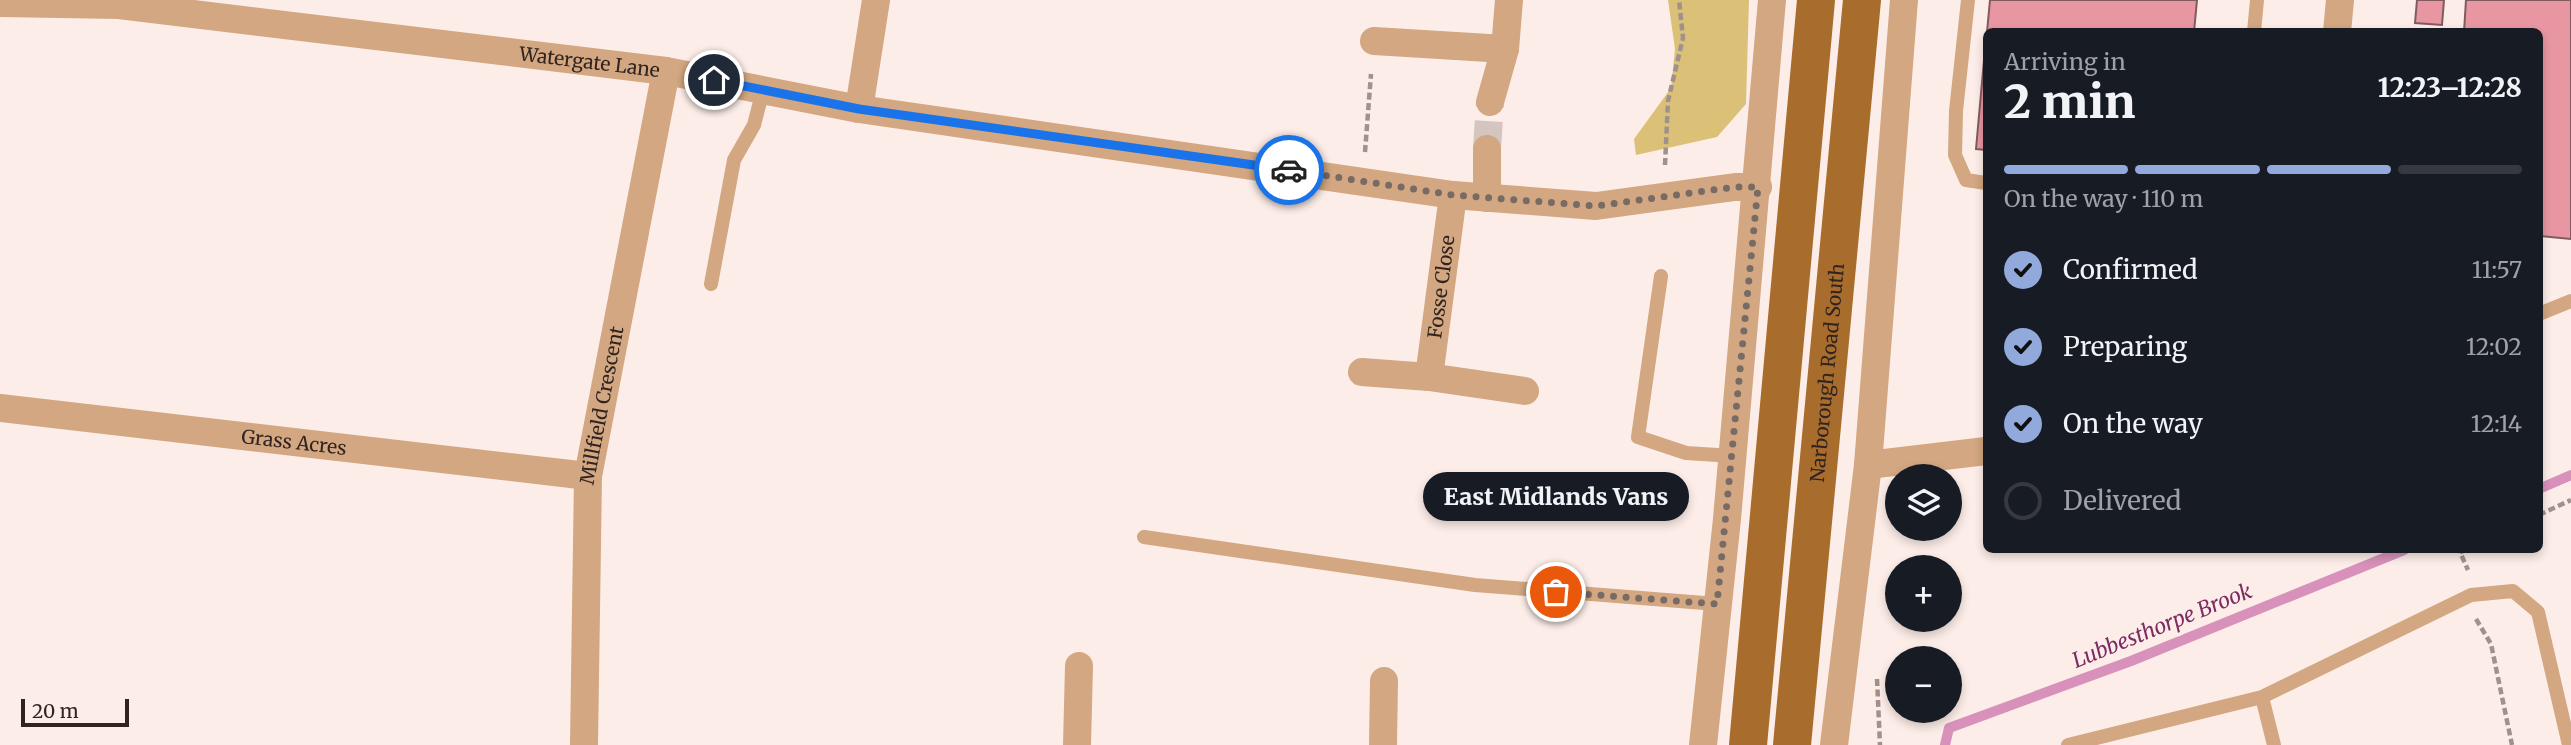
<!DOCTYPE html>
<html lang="en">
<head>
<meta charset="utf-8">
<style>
	:root { --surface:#171b24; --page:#20242c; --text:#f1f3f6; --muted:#9ea1a6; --line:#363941; --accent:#92a9dc }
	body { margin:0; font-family:Merriweather,serif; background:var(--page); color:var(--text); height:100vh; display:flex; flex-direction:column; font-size:26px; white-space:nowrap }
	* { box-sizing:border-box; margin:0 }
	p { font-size:23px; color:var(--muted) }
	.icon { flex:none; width:38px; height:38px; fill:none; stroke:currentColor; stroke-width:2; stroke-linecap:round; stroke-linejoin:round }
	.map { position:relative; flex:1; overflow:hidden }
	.side { position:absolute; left:1983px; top:28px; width:560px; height:525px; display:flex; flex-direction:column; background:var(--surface); border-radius:10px; box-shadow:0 4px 10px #0003 }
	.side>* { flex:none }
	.controls { position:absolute; left:1885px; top:464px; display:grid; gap:14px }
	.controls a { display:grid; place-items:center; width:77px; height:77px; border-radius:50%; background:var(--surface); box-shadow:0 4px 10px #0003; font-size:35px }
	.scale { position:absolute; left:21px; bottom:18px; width:108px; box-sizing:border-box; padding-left:7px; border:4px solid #31231f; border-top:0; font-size:19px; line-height:24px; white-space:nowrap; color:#31231f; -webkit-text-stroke:5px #fdede8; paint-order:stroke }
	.pin { position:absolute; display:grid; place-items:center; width:60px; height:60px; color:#fff; margin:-30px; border:4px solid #fff; border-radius:50%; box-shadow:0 2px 7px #0007 }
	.courier { position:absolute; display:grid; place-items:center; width:70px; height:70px; margin:-35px; border:5px solid #1a73e8; border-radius:50%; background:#fff; color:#222; box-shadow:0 2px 9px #0007 }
	.bubble { position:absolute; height:49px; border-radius:24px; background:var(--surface); box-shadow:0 4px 10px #0003; font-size:23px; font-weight:800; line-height:49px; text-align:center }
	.summary em { font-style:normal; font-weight:800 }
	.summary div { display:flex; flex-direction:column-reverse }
	.summary { display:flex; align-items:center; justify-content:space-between; height:119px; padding:0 21px }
	h1 { font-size:46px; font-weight:800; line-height:52px }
	.bar { display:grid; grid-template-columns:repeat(4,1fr); gap:10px 7px; align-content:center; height:84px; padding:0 21px }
	.bar i { height:9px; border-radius:5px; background:var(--line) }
	.bar .selected { background:var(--accent) }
	.bar p { grid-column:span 4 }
	ol { padding:0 21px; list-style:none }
	li { display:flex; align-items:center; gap:21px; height:77px }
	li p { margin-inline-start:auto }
	li .icon { padding:7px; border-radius:50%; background:var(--accent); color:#111; stroke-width:4 }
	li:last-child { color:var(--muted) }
	li i { width:38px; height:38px; border:4px solid var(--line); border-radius:50% }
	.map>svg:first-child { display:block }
	.grass { fill:#dbc177 }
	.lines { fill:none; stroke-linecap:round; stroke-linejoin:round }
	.stream { stroke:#d791bb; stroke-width:10 }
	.building { fill:#e896a2; stroke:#805c61; stroke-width:2 }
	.street-tunnel { stroke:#d4c5c0; stroke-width:28; stroke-dasharray:28 14; stroke-linecap:butt }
	.path { stroke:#a0918d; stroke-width:4.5; stroke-dasharray:7 3.5; stroke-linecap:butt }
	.lane { stroke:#d2a781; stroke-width:14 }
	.street { stroke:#d2a781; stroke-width:28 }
	.primary { stroke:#a86c2d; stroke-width:38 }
	.done { stroke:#786a65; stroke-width:7; stroke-dasharray:0 12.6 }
	.route { stroke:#1a73e8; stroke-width:9 }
	.labels { text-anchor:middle; stroke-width:7; stroke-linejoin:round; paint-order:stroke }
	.street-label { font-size:19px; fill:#31231f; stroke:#fdede8 }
	.water-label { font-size:21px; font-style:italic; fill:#7d2b62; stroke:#fdede8 }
</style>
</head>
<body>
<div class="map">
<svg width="2571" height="745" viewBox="0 0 2571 745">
	<rect width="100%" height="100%" fill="#fdede8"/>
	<path class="grass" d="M1668 0H1749L1746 104 1717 137 1636 155 1634 139 1671 88 1675 49Z"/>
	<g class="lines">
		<path class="stream" d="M2539 489 2571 475
			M1945 745 1949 728 2131 661 2404 550"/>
	</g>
	<path class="building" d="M1990 0H2197L2194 32H1987Z
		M2417 0H2444L2442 25 2415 23Z
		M2466 0H2571V239L2539 236V32H2464Z
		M1986 38V150L1976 149Z"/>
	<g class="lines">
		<path class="street-tunnel" d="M1487 149 1490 102"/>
		<path class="path" d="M1365 152 1371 74
			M1665 165 1668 101 1683 38 1679 0
			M2539 515 2571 500
			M2466 550 2460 552 2468 570
			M2476 619 2491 644 2512 745
			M1877 679 1880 745"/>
		<path class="lane" d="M1968 0 1956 111 1955 155 1966 180 1986 183
			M2254 32 2257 0
			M1661 276 1638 437 1686 453 1733 456
			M711 284 734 160 754 125 763 90
			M2539 314 2571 301
			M1144 537 1475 585 1717 604
			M2262 697 2274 745
			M2068 745 2262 697 2471 595 2513 591 2538 612 2569 745"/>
		<g class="street">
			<path id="s1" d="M0 3 119 5 666 71 859 109 1453 195 1596 206 1735 187H1758"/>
			<path d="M2337 32 2340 0"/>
			<path d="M1374 41 1505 49"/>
			<path d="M1490 102 1505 49 1509 0"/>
			<path d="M859 109 876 0"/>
			<path d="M1487 198V149"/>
			<path d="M1362 372 1429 377 1525 391"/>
			<path id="s2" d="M1429 377 1453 195"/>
			<path id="s3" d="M0 408 588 476"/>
			<path d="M1868 465 1986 451"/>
			<path id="s4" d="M584 745 588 476 666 71"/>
			<path d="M1077 745 1079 666"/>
			<path d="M1383 745 1384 681"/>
			<path d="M1703 745 1727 519 1772 0"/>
			<path d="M1834 745 1868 465 1904 0"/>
		</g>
		<g class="primary">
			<path d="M1748 745 1816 0"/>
			<path id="s5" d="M1792 745 1862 0"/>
		</g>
	</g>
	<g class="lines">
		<path class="done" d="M1289 170 1453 195 1596 206 1735 187H1758L1717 604 1556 592"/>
		<path class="route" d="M714 80 859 109 1289 170"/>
	</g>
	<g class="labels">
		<g class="street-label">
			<text dy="7" stroke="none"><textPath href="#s1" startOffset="593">Watergate Lane</textPath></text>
			<text dy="7" stroke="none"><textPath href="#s2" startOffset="91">Fosse Close</textPath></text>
			<text dy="7" stroke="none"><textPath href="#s5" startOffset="374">Narborough Road South</textPath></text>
			<text dy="7" stroke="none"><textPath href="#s4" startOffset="341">Millfield Crescent</textPath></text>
			<text dy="7" stroke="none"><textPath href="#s3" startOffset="296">Grass Acres</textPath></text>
		</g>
		<g class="water-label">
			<text transform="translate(2162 626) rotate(-22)" y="7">Lubbesthorpe Brook</text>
		</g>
	</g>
</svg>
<div class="controls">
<a><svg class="icon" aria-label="layers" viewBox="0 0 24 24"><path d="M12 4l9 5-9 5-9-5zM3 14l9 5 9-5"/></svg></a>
<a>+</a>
<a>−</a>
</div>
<div class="scale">20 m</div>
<div class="pin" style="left:1556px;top:592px;background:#ea580c"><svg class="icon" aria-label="bag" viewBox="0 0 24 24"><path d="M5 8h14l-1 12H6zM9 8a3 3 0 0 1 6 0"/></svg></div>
<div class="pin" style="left:714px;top:80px;background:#1f2937"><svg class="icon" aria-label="home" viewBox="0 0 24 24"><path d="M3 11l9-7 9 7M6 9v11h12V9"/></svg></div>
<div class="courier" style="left:1289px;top:170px"><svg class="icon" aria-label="car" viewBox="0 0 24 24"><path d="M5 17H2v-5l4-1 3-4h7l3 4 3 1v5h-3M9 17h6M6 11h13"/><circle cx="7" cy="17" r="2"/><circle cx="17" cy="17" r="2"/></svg></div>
<div class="bubble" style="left:1423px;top:472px;width:266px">East Midlands Vans</div>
<section class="side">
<div class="summary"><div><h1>2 min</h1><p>Arriving in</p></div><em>12:23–12:28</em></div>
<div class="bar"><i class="selected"></i><i class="selected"></i><i class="selected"></i><i></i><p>On the way · 110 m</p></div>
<ol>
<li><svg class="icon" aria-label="check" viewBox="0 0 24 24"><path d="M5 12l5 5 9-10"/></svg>Confirmed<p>11:57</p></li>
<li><svg class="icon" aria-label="check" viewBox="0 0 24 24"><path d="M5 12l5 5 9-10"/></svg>Preparing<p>12:02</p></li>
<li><svg class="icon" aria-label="check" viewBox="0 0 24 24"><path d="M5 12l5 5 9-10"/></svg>On the way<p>12:14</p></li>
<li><i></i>Delivered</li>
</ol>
</section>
</div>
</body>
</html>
